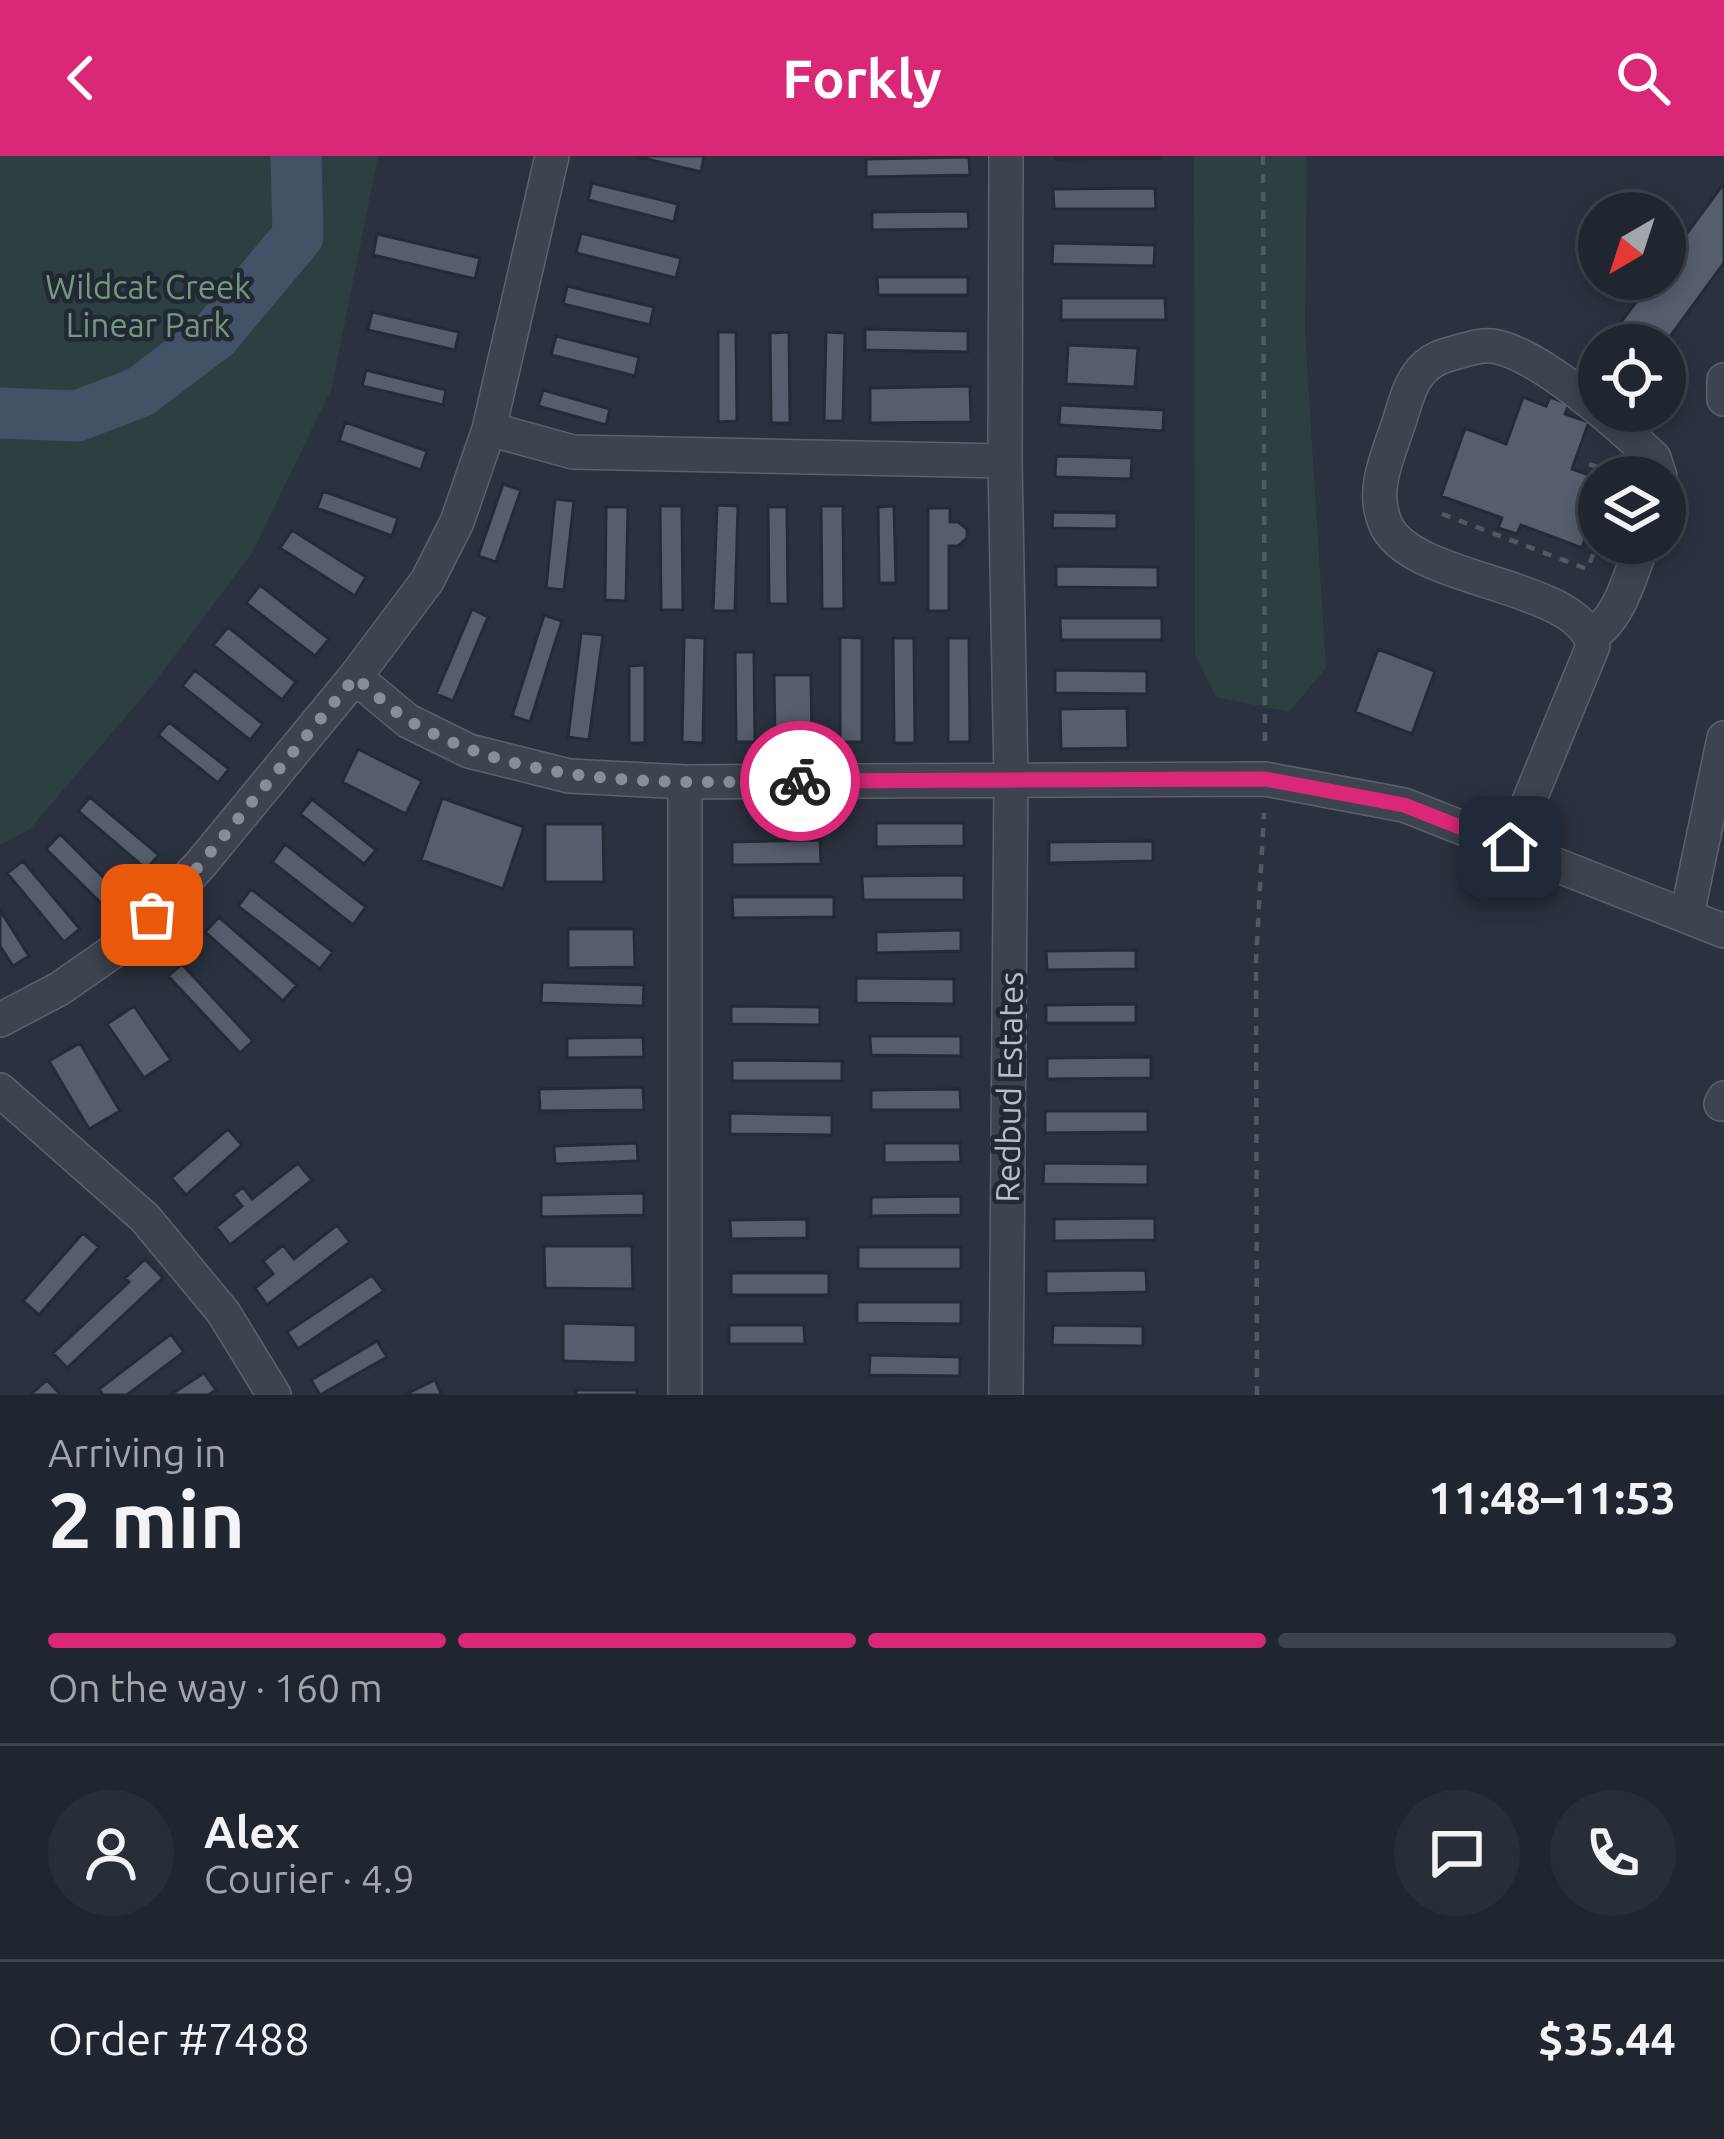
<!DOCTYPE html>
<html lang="en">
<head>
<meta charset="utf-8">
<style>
	:root { --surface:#20262f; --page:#282e37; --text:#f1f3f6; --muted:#a2a5aa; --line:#3d434b; --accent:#db2777 }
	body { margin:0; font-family:Ubuntu,sans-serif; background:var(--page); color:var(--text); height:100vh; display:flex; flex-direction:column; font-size:45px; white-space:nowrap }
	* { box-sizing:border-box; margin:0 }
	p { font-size:39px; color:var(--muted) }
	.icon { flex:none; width:66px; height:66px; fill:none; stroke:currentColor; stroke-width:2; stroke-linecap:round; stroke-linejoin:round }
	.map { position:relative; height:1239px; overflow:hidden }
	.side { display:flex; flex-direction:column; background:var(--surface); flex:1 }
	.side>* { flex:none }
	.needle { width:78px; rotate:219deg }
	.tools { position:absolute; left:1578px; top:36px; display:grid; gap:24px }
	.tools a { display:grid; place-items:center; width:108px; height:108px; border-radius:50%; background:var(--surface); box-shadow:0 6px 18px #0003,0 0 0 3px var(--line); font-size:60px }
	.pin { position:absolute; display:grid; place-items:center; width:102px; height:102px; color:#fff; margin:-51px; border-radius:24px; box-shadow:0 6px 18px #0006 }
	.courier { position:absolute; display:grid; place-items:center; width:120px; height:120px; margin:-60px; border:9px solid #db2777; border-radius:50%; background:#fff; color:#222; box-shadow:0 3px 15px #0007 }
	.summary em { font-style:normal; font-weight:700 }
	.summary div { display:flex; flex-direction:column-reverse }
	.summary { display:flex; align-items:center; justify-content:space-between; height:204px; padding:0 48px }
	h1 { font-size:78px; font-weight:700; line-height:90px }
	.bar { display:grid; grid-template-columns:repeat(4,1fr); gap:18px 12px; align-content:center; height:144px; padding:0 48px }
	.bar i { height:15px; border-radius:9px; background:var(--line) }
	.bar .selected { background:var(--accent) }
	.bar p { grid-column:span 4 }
	.line { display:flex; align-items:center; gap:30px; padding:0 48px; border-top:3px solid var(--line) }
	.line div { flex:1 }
	.round { display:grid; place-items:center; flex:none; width:126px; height:126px; border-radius:63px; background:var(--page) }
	header { display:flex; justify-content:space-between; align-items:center; height:156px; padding:0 48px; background:var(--accent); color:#fff; font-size:54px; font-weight:700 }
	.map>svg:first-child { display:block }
	.green { fill:#2d3f41 }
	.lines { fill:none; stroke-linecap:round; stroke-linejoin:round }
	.river { stroke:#445267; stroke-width:51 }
	.building { fill:#555e6c; stroke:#242b36; stroke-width:3 }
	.minor-casing { stroke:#5b626c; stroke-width:36 }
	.path { stroke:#4c5c5f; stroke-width:4.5; stroke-dasharray:9 9; stroke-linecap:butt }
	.minor { stroke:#3e444f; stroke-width:33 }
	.done { stroke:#888e99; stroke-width:12; stroke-dasharray:0 21.6 }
	.route { stroke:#db2777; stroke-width:15 }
	.labels { text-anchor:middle; stroke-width:9; stroke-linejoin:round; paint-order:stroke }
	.park-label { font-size:33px; fill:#75977d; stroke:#222934 }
	.street-label { font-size:33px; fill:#bac0c9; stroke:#222934 }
</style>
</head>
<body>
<header><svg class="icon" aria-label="back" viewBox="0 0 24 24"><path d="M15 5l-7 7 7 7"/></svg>Forkly<svg class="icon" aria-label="search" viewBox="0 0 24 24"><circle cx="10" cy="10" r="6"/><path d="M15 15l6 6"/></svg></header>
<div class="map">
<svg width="1724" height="1239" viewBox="0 0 1724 1239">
	<rect width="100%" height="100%" fill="#2a323f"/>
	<path class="green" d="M0 0H378L331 234 252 397 151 531 30 673 0 689Z
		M1194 0H1307L1305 175 1326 512 1289 556 1216 541 1195 498Z"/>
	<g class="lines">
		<path class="river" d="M0 257 77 260 140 236 215 179 298 80 296 0"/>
	</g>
	<path class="building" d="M634 0H704L701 16Z
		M1056 0H1159L1160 2 1056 3Z
		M969 1 970 19 866 21V3Z
		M592 27 678 48 674 66 588 44Z
		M1724 27V107L1664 189H1604L1653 123H1665V107Z
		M1155 32 1156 53H1054L1053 33Z
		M968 55 969 73 872 74V56Z
		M581 77 681 102 676 122 576 97Z
		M377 78 480 102 475 123 373 99Z
		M1053 87 1155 89 1154 110 1052 108Z
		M877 121H968V139H878Z
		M567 130 654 151 650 169 563 148Z
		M1061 142H1165L1166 164H1061Z
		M372 156 459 176 455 194 368 174Z
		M865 173 968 175V196L865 194Z
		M718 176H736L737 265 718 266Z
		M789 176 790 267H771L770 177Z
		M826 176 845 177 843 265H824Z
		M556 180 639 201 635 220 551 199Z
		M1068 189 1138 192 1135 231 1066 228Z
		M366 214 446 234 443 249 362 230Z
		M970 230 971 266 870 267V232Z
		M543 234 610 253 606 269 538 250Z
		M1523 241 1546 250 1550 241 1569 248 1565 258 1589 266 1572 313 1599 322V345L1582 392 1521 369 1517 378 1498 372 1502 362 1441 340 1465 272 1506 288Z
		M1060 249 1164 254 1163 275 1059 269Z
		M345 266 427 295 421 314 339 285Z
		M1056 300 1132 302 1131 323 1055 321Z
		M503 328 521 334 496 406 478 400Z
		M323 335 398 362 392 380 317 352Z
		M555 343 574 345 564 434 546 432Z
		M717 349 738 350 735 455H713Z
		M660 350H682L683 454H661Z
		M821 350H843L844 453H822Z
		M894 350 896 427H879L878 351Z
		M606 351H628L626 445 605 444Z
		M768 351H787L788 448H769Z
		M928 352H950V366H958L967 373V382L958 390H949V455H928Z
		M1053 356 1117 357V373L1052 372Z
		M292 374 366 421 355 440 280 392Z
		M1056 410 1158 411V432L1056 431Z
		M260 429 329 483 315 500 246 447Z
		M472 453 488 461 453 545 436 538Z
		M544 459 562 465 530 566 512 560Z
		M1060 462H1162V484H1061Z
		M228 471 296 526 282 544 213 489Z
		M581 477 603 479 589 584 568 581Z
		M684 481 705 482 703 587 682 586Z
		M840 481 862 482V586H840Z
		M893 482H914L915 587H894Z
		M948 482H969L970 586H948Z
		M1378 493 1435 515 1412 578 1355 556Z
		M735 496H754L755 586H736Z
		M645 509V587H629V510Z
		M195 514 263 568 250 584 182 530Z
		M1055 514 1147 515V538L1055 537Z
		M774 519H811L812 585 775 586Z
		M1127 552 1128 592 1061 593 1060 553Z
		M169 566 229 613 218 627 158 579Z
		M358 593 422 625 406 658 342 626Z
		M90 641 159 699 146 713 78 655Z
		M442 642 524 671 503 733 421 704Z
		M312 643 376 694 364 708 300 658Z
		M876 667H964V690L876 691Z
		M545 668H603L604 726H545Z
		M60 678 121 739 107 753 46 693Z
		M820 684 821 708 732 709V686Z
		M1153 685V705L1049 707V686Z
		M285 688 366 751 353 769 272 706Z
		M23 705 80 773 64 786 7 717Z
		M964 719V744H863L862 720Z
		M251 733 333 796 320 813 238 750Z
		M732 741H834V761L733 762Z
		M0 754 29 800 13 810 0 790Z
		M219 761 297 829 283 845 205 776Z
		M568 773H634L635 811 568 812Z
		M961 774V795L876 797V776Z
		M1136 794V813L1047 814 1046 795Z
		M182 808 253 885 240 897 168 820Z
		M856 822 954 823V848L856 847Z
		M542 826 644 829 643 850 541 847Z
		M1136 848V867H1046V849Z
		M134 850 171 904 144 922 107 868Z
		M731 850 820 851V869L731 868Z
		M870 880H961V900L871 899Z
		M643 881 644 901 567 902V882Z
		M80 887 120 955 89 973 49 905Z
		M1151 901V922L1047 923V902Z
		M732 904 842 905V925H732Z
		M643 931 644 954 540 955 539 933Z
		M960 933 961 954H871V934Z
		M1045 955H1148V976L1045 977Z
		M730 957 832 959V979L730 978Z
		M228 973 242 989 186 1039 171 1022Z
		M637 987 638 1005 555 1008 554 990Z
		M884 987H960L961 1006 884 1007Z
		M298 1007 312 1024 230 1089 216 1071 242 1050 233 1039 243 1031 252 1043Z
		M1044 1007 1148 1008V1029L1043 1028Z
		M644 1037V1059L541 1061V1039Z
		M961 1040V1059L871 1060V1041Z
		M1155 1062V1084L1054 1085V1063Z
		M807 1063V1082L731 1083 730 1064Z
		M337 1069 350 1086 267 1149 255 1132 273 1118 263 1105 283 1089 294 1103Z
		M83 1077 99 1091 39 1159 23 1145Z
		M544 1090H632L633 1133 545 1132Z
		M858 1091H961V1113H858Z
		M145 1103 163 1122 67 1212 53 1197 129 1126 125 1122Z
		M1146 1114 1147 1136 1046 1138V1115Z
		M731 1117H829V1139H731Z
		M372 1119 384 1135 298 1193 287 1176Z
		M857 1146H961V1168L857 1167Z
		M563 1167 636 1169V1207L563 1205Z
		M729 1169H804L805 1188H729Z
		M1053 1169 1143 1170V1190L1052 1189Z
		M171 1178 184 1196 127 1239H103L99 1233Z
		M377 1185 387 1201 320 1239 311 1224Z
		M870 1199 960 1201V1220L869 1219Z
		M204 1217 216 1234 208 1239H170Z
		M47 1224 61 1239H30Z
		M435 1224 442 1239H404Z
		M576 1234H637V1239H576Z"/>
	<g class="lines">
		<defs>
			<path id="minor" d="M1006 0 1005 305 1011 623 1006 1239
				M1724 224V243
				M489 273 573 296 1005 305
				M1591 480C1621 462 1630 418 1643 387
				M355 521 408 565 469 595 569 620 685 626 1265 623 1404 649 1724 775
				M1510 691 1593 490C1580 426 1413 428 1386 369 1371 336 1386 305 1397 272 1404 253 1408 229 1422 214 1431 204 1441 200 1454 197 1468 193 1484 187 1498 191 1544 202 1619 269 1654 302L1660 321
				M1687 759 1724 582
				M0 864 59 833 128 785 200 709 355 521 427 425 457 366 489 273 552 0
				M0 934 145 1062 223 1156 274 1239
				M1721 948 1724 942
				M685 1239V626"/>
		</defs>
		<use href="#minor" class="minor-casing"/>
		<path class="path" d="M1263 0 1265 592
			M1589 308 1617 318 1618 321
			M1442 358 1587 413 1599 384
			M1257 1239 1256 805 1264 657"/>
		<use href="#minor" class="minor"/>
	</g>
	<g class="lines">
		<path class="done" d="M152 759 200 709 355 521C373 536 392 555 413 567 530 633 669 627 800 625"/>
		<path class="route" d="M800 625 1265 623 1404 649 1510 691"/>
	</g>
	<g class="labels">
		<g class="park-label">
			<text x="148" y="143">Wildcat Creek<tspan x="148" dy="38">Linear Park</tspan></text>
		</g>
		<g class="street-label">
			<text transform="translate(1009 931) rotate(-89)" y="12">Redbud Estates</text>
		</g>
	</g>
</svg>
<div class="tools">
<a><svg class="needle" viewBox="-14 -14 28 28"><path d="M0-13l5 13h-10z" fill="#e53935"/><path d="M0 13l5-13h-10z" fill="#a2a5aa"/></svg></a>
<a><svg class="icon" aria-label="locate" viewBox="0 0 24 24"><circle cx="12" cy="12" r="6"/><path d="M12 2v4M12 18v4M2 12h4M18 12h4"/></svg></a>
<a><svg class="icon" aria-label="layers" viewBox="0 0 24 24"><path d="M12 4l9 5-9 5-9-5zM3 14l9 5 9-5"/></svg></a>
</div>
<div class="pin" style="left:152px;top:759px;background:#ea580c"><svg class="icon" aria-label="bag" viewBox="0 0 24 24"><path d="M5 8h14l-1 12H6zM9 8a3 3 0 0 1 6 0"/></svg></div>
<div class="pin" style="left:1510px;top:691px;background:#1f2937"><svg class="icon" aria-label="home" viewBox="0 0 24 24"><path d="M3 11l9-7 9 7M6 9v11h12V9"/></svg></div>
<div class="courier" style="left:800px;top:625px"><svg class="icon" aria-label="bike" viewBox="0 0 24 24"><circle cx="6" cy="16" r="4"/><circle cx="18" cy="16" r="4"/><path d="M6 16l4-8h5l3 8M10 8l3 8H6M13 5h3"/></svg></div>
</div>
<section class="side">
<div class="summary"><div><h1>2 min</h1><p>Arriving in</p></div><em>11:48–11:53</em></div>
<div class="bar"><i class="selected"></i><i class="selected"></i><i class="selected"></i><i></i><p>On the way · 160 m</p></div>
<div class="line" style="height:216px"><a class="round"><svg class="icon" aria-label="person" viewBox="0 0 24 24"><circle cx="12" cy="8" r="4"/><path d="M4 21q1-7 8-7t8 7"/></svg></a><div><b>Alex</b><p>Courier · 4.9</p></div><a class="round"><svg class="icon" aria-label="chat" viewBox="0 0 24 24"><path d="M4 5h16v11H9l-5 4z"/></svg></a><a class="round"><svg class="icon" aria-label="phone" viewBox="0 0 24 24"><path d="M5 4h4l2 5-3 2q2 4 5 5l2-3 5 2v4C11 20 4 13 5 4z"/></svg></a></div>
<div class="line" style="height:156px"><div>Order #7488</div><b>$35.44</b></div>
</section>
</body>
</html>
